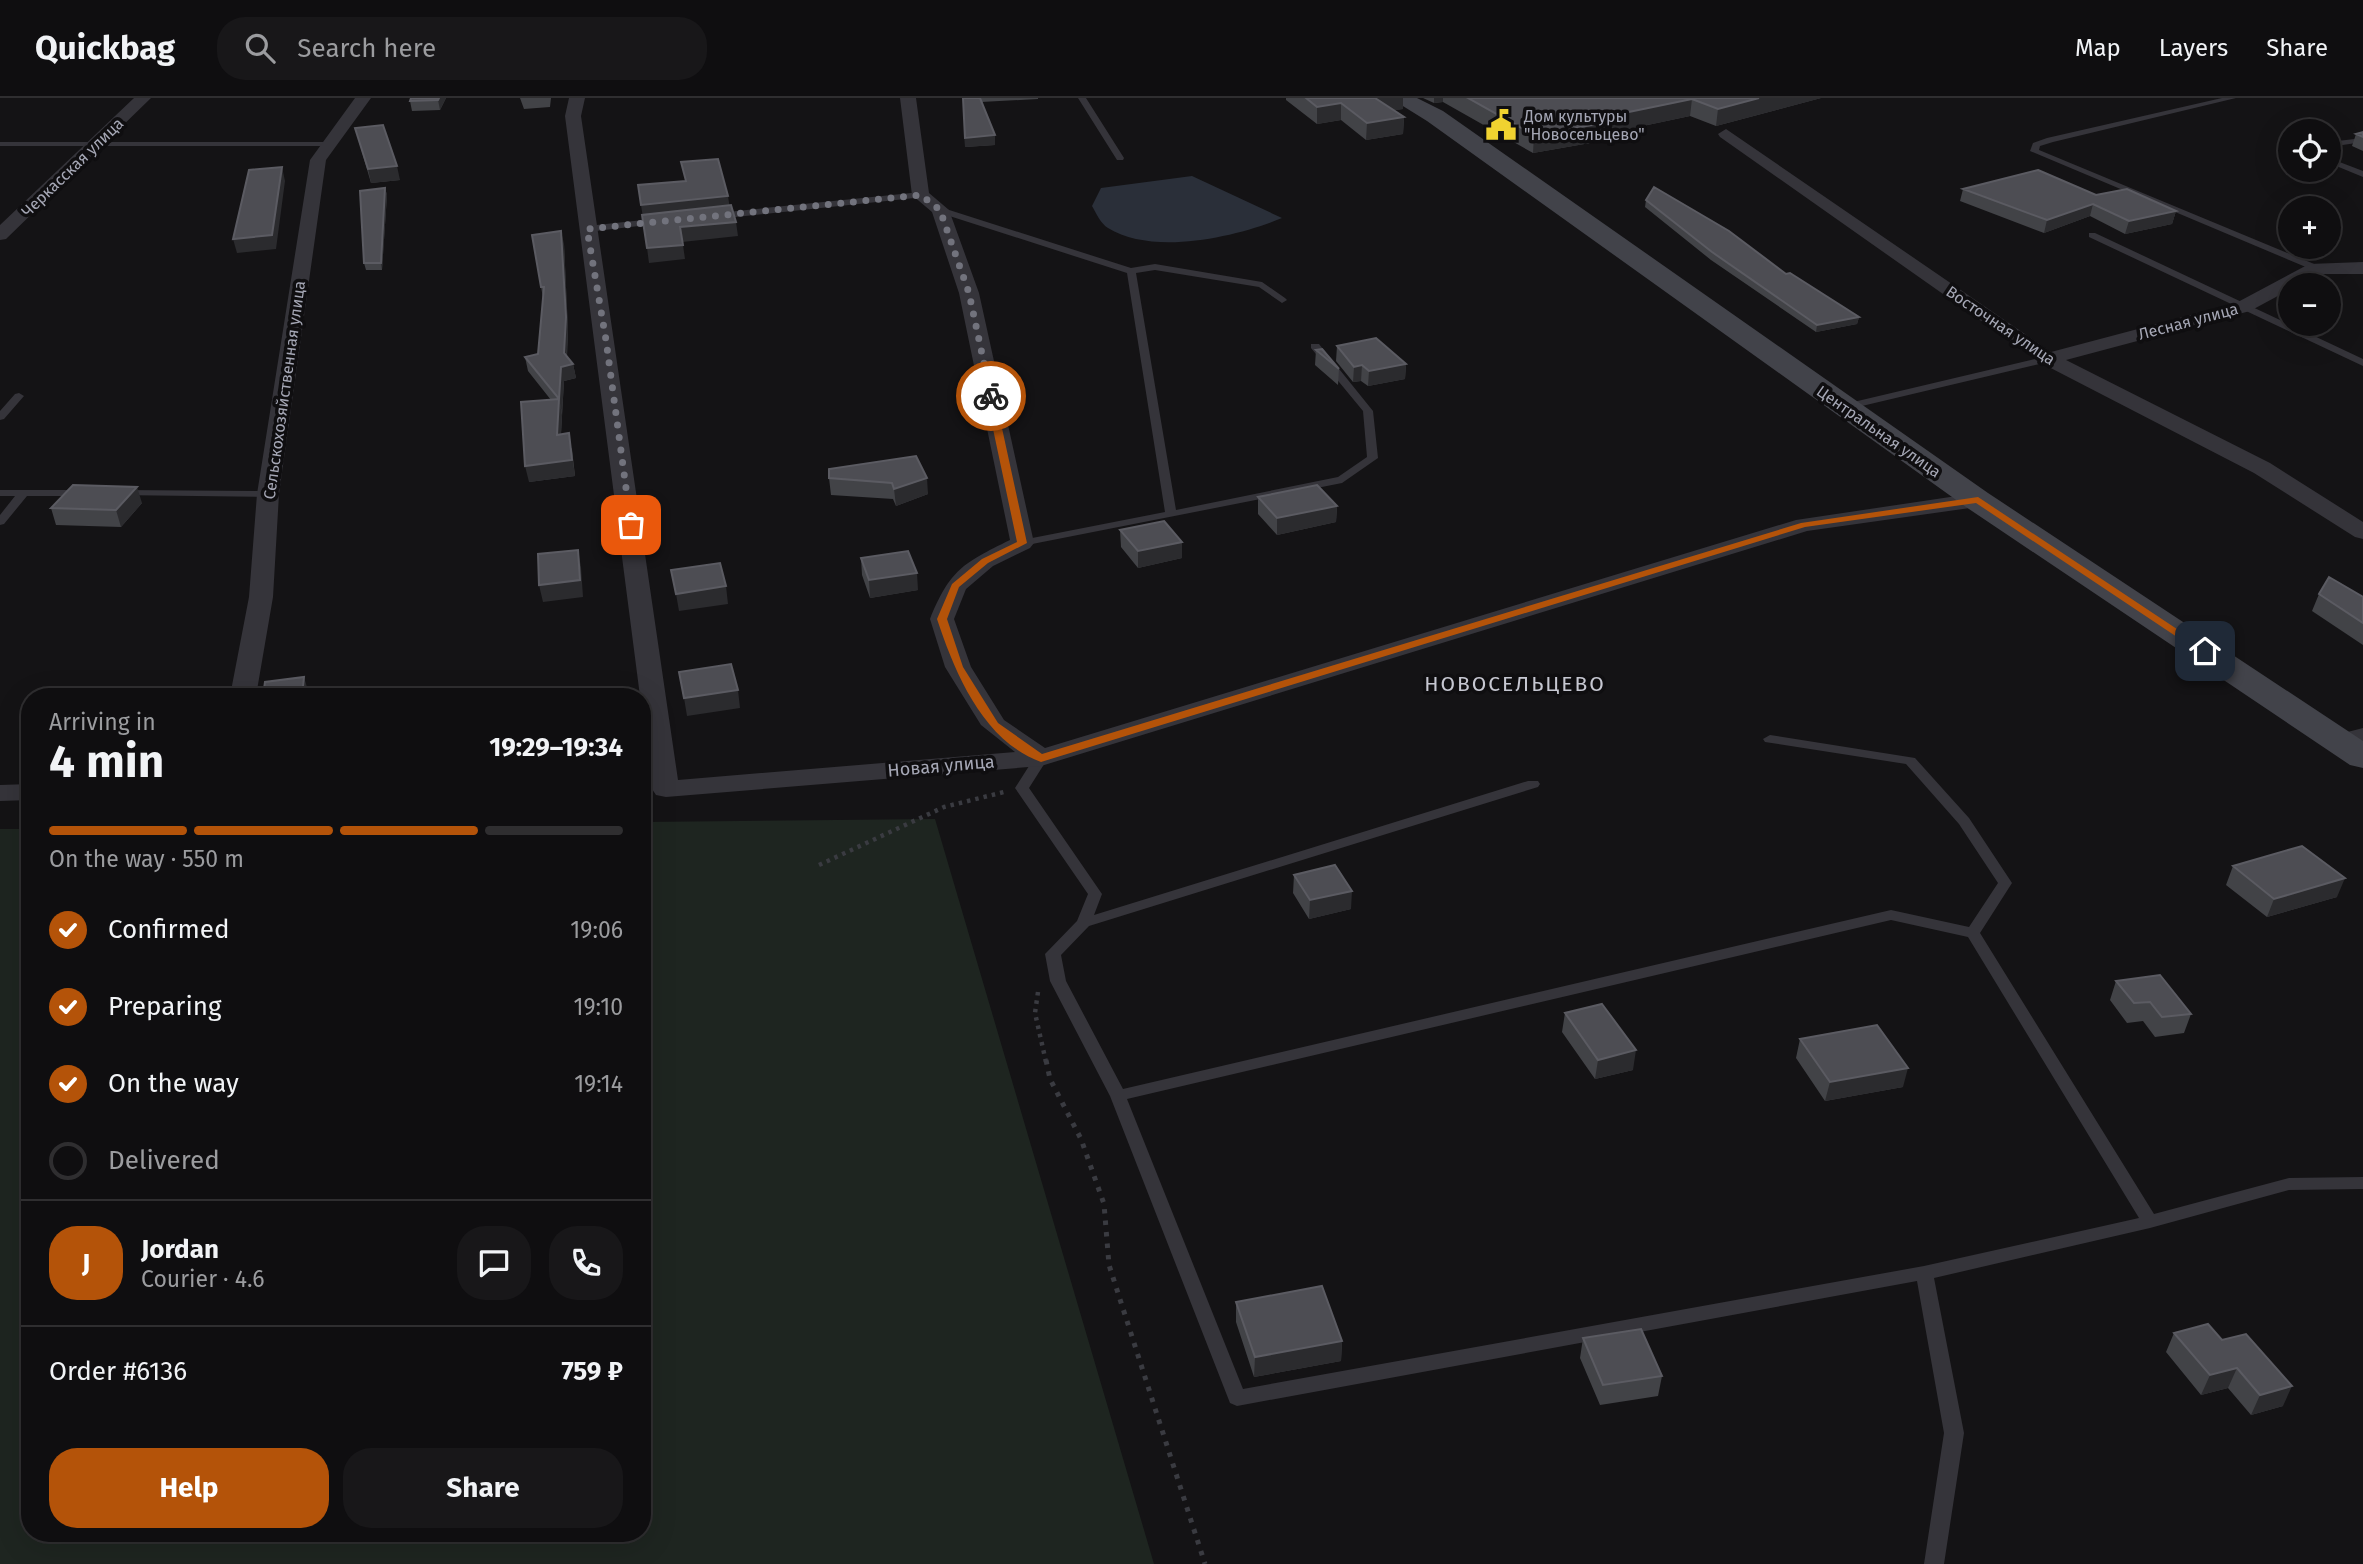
<!DOCTYPE html>
<html lang="en">
<head>
<meta charset="utf-8">
<style>
	:root { --surface:#0f0e10; --page:#181719; --text:#f1f3f6; --muted:#9b9c9f; --line:#2f2e30; --accent:#b45309 }
	body { margin:0; font-family:"Fira Sans",sans-serif; background:var(--page); color:var(--text); height:100vh; display:flex; flex-direction:column; font-size:26px; white-space:nowrap }
	* { box-sizing:border-box; margin:0 }
	p { font-size:23px; color:var(--muted) }
	.icon { flex:none; width:38px; height:38px; fill:none; stroke:currentColor; stroke-width:2; stroke-linecap:round; stroke-linejoin:round }
	.map { position:relative; flex:1; overflow:hidden }
	.details { position:absolute; left:21px; top:590px; width:630px; height:854px; display:flex; flex-direction:column; background:var(--surface); border-radius:28px; box-shadow:0 7px 28px #0002,0 0 0 2px var(--line) }
	.details>* { flex:none }
	.fabs { position:absolute; left:2278px; top:21px; display:grid; gap:14px }
	.fabs a { display:grid; place-items:center; width:63px; height:63px; border-radius:50%; background:var(--surface); box-shadow:0 7px 28px #0002,0 0 0 2px var(--line); font-size:35px }
	.pin { position:absolute; display:grid; place-items:center; width:60px; height:60px; color:#fff; margin:-30px; border-radius:14px; box-shadow:0 4px 10px #0006 }
	.courier { position:absolute; display:grid; place-items:center; width:70px; height:70px; margin:-35px; border:5px solid #b45309; border-radius:50%; background:#fff; color:#222; box-shadow:0 2px 9px #0007 }
	.summary em { font-style:normal; font-weight:700 }
	.summary div { display:flex; flex-direction:column-reverse }
	.summary { display:flex; align-items:center; justify-content:space-between; height:119px; padding:0 28px }
	h1 { font-size:46px; font-weight:700; line-height:52px }
	.bar { display:grid; grid-template-columns:repeat(4,1fr); gap:10px 7px; align-content:center; height:84px; padding:0 28px }
	.bar i { height:9px; border-radius:5px; background:var(--line) }
	.bar .active { background:var(--accent) }
	.bar p { grid-column:span 4 }
	.line { display:flex; align-items:center; gap:18px; padding:0 28px; border-top:2px solid var(--line) }
	.line div { flex:1 }
	.round { display:grid; place-items:center; flex:none; width:74px; height:74px; border-radius:28px; background:var(--page) }
	ol { padding:0 28px; list-style:none }
	li { display:flex; align-items:center; gap:21px; height:77px }
	li p { margin-inline-start:auto }
	li .icon { padding:7px; border-radius:50%; background:var(--accent); color:#fff; stroke-width:4 }
	li:last-child { color:var(--muted) }
	li i { width:38px; height:38px; border:4px solid var(--line); border-radius:50% }
	.cta { display:flex; gap:14px; margin-top:auto; padding:14px 28px }
	.cta a { flex:1; height:80px; border-radius:28px; background:var(--accent); color:#fff; font-size:28px; font-weight:700; line-height:80px; text-align:center }
	.cta a+a { background:var(--page); color:var(--text) }
	header { display:flex; align-items:center; gap:42px; box-sizing:border-box; height:98px; padding:0 35px; background:var(--surface); border-bottom:2px solid var(--line) }
	header strong { font-size:33px }
	nav { display:flex; gap:38px; margin-inline-start:auto; font-size:24px }
	.search { width:490px; height:63px; background:var(--page); display:flex; align-items:center; gap:18px; box-sizing:border-box; padding:0 24px; border-radius:28px; color:var(--muted); font-size:26px }
	.map>svg:first-child { display:block }
	.green { fill:#1e2520 }
	.water { fill:#2a2f39 }
	.lines { fill:none; stroke-linecap:round; stroke-linejoin:round }
	.path-far1 { stroke:#3a3b41; stroke-width:4.5; stroke-dasharray:3.5 5; stroke-linecap:butt }
	.path { stroke:#3a3b41; stroke-width:5; stroke-dasharray:4.5 7; stroke-linecap:butt }
	.lane { fill:#35343a; fill-rule:evenodd }
	.street { fill:#35343a; fill-rule:evenodd }
	.secondary { fill:#42434a; fill-rule:evenodd }
	.wall { fill:#424347 }
	.shaded-wall { fill:#2b2b2e }
	.building { fill:#4d4d53; stroke:#5b5b62; stroke-width:2 }
	.route { fill:#b45309 }
	.done { stroke:#72737d; stroke-width:7; stroke-dasharray:0 12.6 }
	.labels { text-anchor:middle; stroke-width:7; stroke-linejoin:round; paint-order:stroke }
	.far-poi-label { font-size:16px; fill:#a5a7b5; stroke:#0f0e10; text-anchor:start }
	.far-street-label { font-size:16px; fill:#a5a7b5; stroke:#0f0e10 }
	.street-label { font-size:18px; fill:#a5a7b5; stroke:#0f0e10 }
	.quarter-label { font-size:21px; letter-spacing:2px; fill:#c6c7d1; stroke:#0f0e10 }
</style>
</head>
<body>
<header>
<strong>Quickbag</strong>
<div class="search"><svg class="icon" aria-label="search" viewBox="0 0 24 24"><circle cx="10" cy="10" r="6"/><path d="M15 15l6 6"/></svg>Search here</div>
<nav><a>Map</a><a>Layers</a><a>Share</a></nav>
</header>
<div class="map">
<svg width="2363" height="1466" viewBox="0 0 2363 1466">
	<rect width="100%" height="100%" fill="#141315"/>
	<path class="green" d="M935 721 1154 1466H0V731H30V1435H642V724Z"/>
	<path class="water" d="M1192 78 1282 120C1236 139 1153 158 1108 130 1101 126 1096 115 1092 108L1101 90Z"/>
	<g class="lines">
		<path class="path-far1" d="M819 767 944 709 1004 694
			M1038 894 1035 915 1046 964"/>
		<path class="path" d="M1046 962 1050 981 1081 1041 1104 1106 1109 1167 1205 1466"/>
		<path class="lane" d="M1078 0H1086L1124 60 1123 62H1117Z
			M2222 0H2236L2053 44 2040 48 2039 52 2319 168V172H2313L2030 53 2033 45 2047 40Z
			M2363 40V44L2329 49V44Z
			M0 44H327L331 46 327 48H0Z
			M2329 60 2363 73V79L2329 65Z
			M921 94 925 97 924 99 717 121 713 118 717 115Z
			M937 110H943L1131 170 1155 166 1262 184 1285 200 1287 202 1282 205 1259 189 1155 172 1136 175 1176 412 1338 379 1367 359 1363 313 1311 250V246H1319L1373 313 1378 360 1342 385 1022 448 1018 447V443L1022 442 1165 414 1127 175 937 114Z
			M662 120 666 123 665 125 587 134 583 131 587 128Z
			M2089 135H2095L2363 261V268L2089 139Z
			M2048 258 2052 259V263L1845 312 1840 309 1845 306Z
			M19 295 24 298 4 321 0 322V313L15 296Z
			M0 392H83L89 395 83 398H27L4 426 0 427V417L15 398H0Z
			M120 392 268 393 274 396 268 399 116 397 114 395Z
			M1770 637 1915 660 1969 720 2012 785 1980 835 2154 1116 2289 1080 2363 1079V1091L2289 1092 2150 1130 1934 1180 1964 1335 1944 1466H1924L1944 1335 1917 1183 1237 1308 1230 1305 1110 998 1050 883 1045 856 1077 823 1088 796 1015 690 1036 657H1046L1048 660 1029 690 1102 796 1094 817 1528 683H1538L1540 686 1538 689 1089 828 1061 857 1066 883 1123 991 1891 812 1969 829 1998 785 1959 726 1906 666 1765 644 1763 641ZM1891 822 1968 839 2139 1120 1924 1168 1243 1291 1127 1001Z"/>
		<path class="street" d="M134 0H151L6 141 0 142V127Z
			M355 0H371L326 62 279 396 273 499 256 598H230L249 499 257 396 310 62Z
			M569 0H585L581 18 678 682 1015 654 981 627 945 569 930 521C950 472 963 465 1010 442L959 195 932 114 912 97 900 0H916L929 95 949 112 979 195 1034 445 1030 450 993 468 966 491 954 521 971 569 1004 622 1045 650 1796 422 1977 395 1988 402 1977 409 1807 433 1041 668 666 699 656 697 652 691 565 18Z
			M1726 31 2051 254 2236 205 2309 166 2363 164V176H2320L2298 187H2291V191L2250 213 2066 262 2270 365 2363 424V441L2355 439 2254 375 2041 265 1720 39 1718 36Z
			M2363 630V646L2341 652 2332 650 2328 644 2332 638Z
			M30 686V702L0 703V687Z"/>
		<path class="secondary" d="M1390 0H1417L1443 13 1988 395 2363 643V670L2350 667 1966 409 1427 23Z"/>
	</g>
	<path class="wall" d="M446 0 440 12 412 13 410 3Z
		M520 0H551L550 9 524 11Z
		M963 0H1038V1L981 4 995 37V47L965 49Z
		M1286 0H1403V11L1394 12 1404 19 1403 36 1366 42 1341 22 1317 26 1286 2Z
		M1423 0H1821L1716 28 1690 18 1591 39 1590 45 1533 55 1443 4 1434 5Z
		M355 30 400 82 371 85Z
		M2363 34V53L2352 48 2356 36Z
		M385 90 387 97 382 172H366L364 165Z
		M1963 91 2096 97 2176 113 2172 126 2125 136 2090 118 2044 135 1960 103Z
		M1646 102 1786 176 1859 219 1857 226 1816 234 1711 162 1645 109Z
		M532 137 564 146 568 232 567 259 573 266 576 280 564 283 561 336 572 351 575 378 529 384 551 302 528 273 525 259 538 256 543 200Z
		M1337 248 1406 266 1405 281 1368 288 1361 283 1353 284 1336 263Z
		M1316 252 1339 271 1338 287 1315 267Z
		M916 358 928 396 896 408 893 401 831 397 829 380Z
		M1258 399 1337 408 1336 424 1277 437 1258 416Z
		M142 405 121 429 56 427 51 410Z
		M1120 432 1182 460 1138 470 1121 449Z
		M861 460 918 492 870 500 862 477Z
		M2319 496 2363 499V547L2312 513Z
		M2233 768 2337 799 2267 819 2226 787Z
		M1294 777 1351 811 1309 821 1293 795Z
		M2116 883 2191 916 2184 935 2155 939 2143 923 2127 925 2110 902Z
		M1565 915 1633 972 1595 981 1562 934Z
		M1800 941 1903 989 1825 1003 1796 960Z
		M1236 1204 1342 1243 1341 1263 1254 1279 1236 1224Z
		M2174 1235 2222 1242 2283 1308 2251 1317 2228 1290 2201 1297 2166 1254Z
		M1583 1240 1662 1278 1658 1298 1600 1307 1580 1260Z"/>
	<path class="shaded-wall" d="M439 0H446L440 12 438 2Z
		M1373 0H1403V11L1372 16Z
		M1434 0H1443V4L1434 5Z
		M1759 0H1821L1716 28 1718 11Z
		M1692 1 1690 18 1591 39 1590 45 1533 55 1534 37 1585 23Z
		M1341 5V22L1317 26V9Z
		M1404 19 1403 36 1366 42 1367 25Z
		M995 37V47L965 49V40Z
		M397 68 400 82 371 85 368 71Z
		M282 69 285 83 276 151 237 155 233 141Z
		M385 90 387 97 382 172 381 165Z
		M728 98 730 111 643 120 641 107Z
		M2093 106 2090 118 2044 135 2047 122Z
		M2176 113 2172 126 2125 136 2129 123Z
		M736 124 738 138 682 144 680 129Z
		M561 133 564 146 568 232 566 268 573 266 576 280 564 283 562 315 559 301 561 269Z
		M683 147 685 161 649 165 647 150Z
		M1859 219 1857 226 1816 234 1817 227Z
		M1406 266 1405 281 1368 288 1369 273Z
		M1362 267 1361 283 1353 284 1354 269Z
		M559 301 562 317 560 353 557 337Z
		M569 335 575 378 529 384 525 368Z
		M927 380 928 396 896 408 894 391Z
		M137 389 142 405 121 429 116 412Z
		M1337 408 1336 424 1277 437V420Z
		M1182 444V460L1138 470V453Z
		M578 452 581 469 583 499 543 504 539 487Z
		M917 475 918 492 870 500 869 482Z
		M726 488 728 506 679 513 676 496Z
		M304 579 309 596V598H302Z
		M738 592 740 610 687 618 684 600Z
		M2345 780 2337 799 2267 819 2274 801Z
		M1352 793 1351 811 1309 821 1310 802Z
		M1636 952 1633 972 1595 981 1598 962Z
		M1908 970 1903 989 1825 1003 1830 984Z
		M1342 1243 1341 1263 1254 1279 1255 1259Z
		M2237 1270 2228 1290 2201 1297 2210 1277Z
		M2292 1288 2283 1308 2251 1317 2260 1297Z"/>
	<path class="building" d="M411 0H439L438 2 410 3Z
		M963 0H980L995 37 965 40Z
		M1306 0H1375L1404 19 1367 25 1341 5 1317 9Z
		M1468 0H1759L1718 11 1692 1 1585 23 1592 27 1534 37Z
		M383 27 397 68 368 71 355 30Z
		M2363 34V39L2356 36Z
		M718 61 728 98 641 107 638 87 686 83 681 64Z
		M282 69 272 137 233 141 249 72Z
		M2038 72 2096 97 2127 91 2176 113 2129 123 2093 106 2047 122 1963 91Z
		M1654 89 1729 133 1786 176 1790 175 1859 219 1817 227 1712 154 1646 102Z
		M385 90 381 165H364L360 93Z
		M731 107 736 124 680 129 683 147 647 150 642 117Z
		M561 133 566 219 564 255 573 266 561 269 559 301 525 259 538 256 544 189H541L532 137Z
		M1376 240 1406 266 1369 273 1362 267 1354 269 1337 248Z
		M1322 251 1339 271 1316 252Z
		M559 301 557 337 569 335 572 362 525 368 521 304Z
		M916 358 927 380 894 391 892 385 829 380V371Z
		M73 387 137 389 116 412 51 410Z
		M1317 387 1337 408 1277 420 1258 399Z
		M1164 423 1182 444 1138 453 1120 432Z
		M578 452 580 482 539 487 538 456Z
		M908 453 917 475 869 482 861 460Z
		M720 465 726 488 676 496 671 472Z
		M2329 479 2363 499V525L2319 496Z
		M731 566 738 592 684 600 679 574Z
		M304 579 302 598H263L265 584Z
		M2302 748 2345 780 2274 801 2233 768Z
		M1335 767 1352 793 1310 802 1294 777Z
		M2160 877 2191 916 2162 919 2150 904 2134 905 2116 883Z
		M1602 906 1636 952 1598 962 1565 915Z
		M1877 927 1908 970 1830 984 1800 941Z
		M1322 1188 1342 1243 1255 1259 1236 1204Z
		M2208 1226 2222 1242 2246 1236 2292 1288 2260 1297 2237 1270 2210 1277 2174 1235Z
		M1641 1231 1662 1278 1603 1287 1583 1240Z"/>
	<path class="route" d="M991 296 995 298 1027 445 988 465 959 489 947 521 963 569 998 625 1042 656 1801 425 1978 399 2210 553 2201 555 1976 405 1805 429 1041 664C983 643 955 575 937 521L952 486 982 461 1017 444 986 298Z"/>
	<g class="lines">
		<path class="done" d="M631 427 606 242 587 131 921 97 940 112 969 195 991 298"/>
	</g>
	<defs>
		<symbol id="civic-bare" viewBox="-9 -9 18 18"><path d="M-.6-6.5H3V-4.5H.6V-3L4-1V1h2V6H-6V1h2V-1L-.6-3ZM-1.2 2.5V6h2.4V2.5Z" fill="#f0d230" stroke="#0f0e10" stroke-width="2.5" paint-order="stroke"/></symbol>
	</defs>
	<g fill-rule="evenodd">
		<use href="#civic-bare" x="1479" y="5" width="44" height="44"/>
	</g>
	<g class="labels">
		<g class="far-poi-label">
			<text x="1524" y="24">Дом культуры<tspan x="1524" dy="18">"Новосельцево"</tspan></text>
		</g>
		<g class="far-street-label">
			<text transform="translate(72 69) rotate(-44)" y="6">Черкасская улица</text>
			<text transform="translate(2188 223) rotate(-15)" y="6">Лесная улица</text>
			<text transform="translate(2001 227) rotate(34)" y="6">Восточная улица</text>
			<text transform="translate(284 292) rotate(-82)" y="6">Сельскохозяйственная улица</text>
			<text transform="translate(1879 333) rotate(35)" y="6">Центральная улица</text>
		</g>
		<g class="street-label">
			<text transform="translate(941 668) rotate(-5)" y="6">Новая улица</text>
		</g>
		<g class="quarter-label">
			<text x="1515" y="593">НОВОСЕЛЬЦЕВО</text>
		</g>
	</g>
</svg>
<div class="fabs">
<a><svg class="icon" aria-label="locate" viewBox="0 0 24 24"><circle cx="12" cy="12" r="6"/><path d="M12 2v4M12 18v4M2 12h4M18 12h4"/></svg></a>
<a>+</a>
<a>−</a>
</div>
<div class="pin" style="left:631px;top:427px;background:#ea580c"><svg class="icon" aria-label="bag" viewBox="0 0 24 24"><path d="M5 8h14l-1 12H6zM9 8a3 3 0 0 1 6 0"/></svg></div>
<div class="pin" style="left:2205px;top:553px;background:#1f2937"><svg class="icon" aria-label="home" viewBox="0 0 24 24"><path d="M3 11l9-7 9 7M6 9v11h12V9"/></svg></div>
<div class="courier" style="left:991px;top:298px"><svg class="icon" aria-label="bike" viewBox="0 0 24 24"><circle cx="6" cy="16" r="4"/><circle cx="18" cy="16" r="4"/><path d="M6 16l4-8h5l3 8M10 8l3 8H6M13 5h3"/></svg></div>
<section class="details">
<div class="summary"><div><h1>4 min</h1><p>Arriving in</p></div><em>19:29–19:34</em></div>
<div class="bar"><i class="active"></i><i class="active"></i><i class="active"></i><i></i><p>On the way · 550 m</p></div>
<ol>
<li><svg class="icon" aria-label="check" viewBox="0 0 24 24"><path d="M5 12l5 5 9-10"/></svg>Confirmed<p>19:06</p></li>
<li><svg class="icon" aria-label="check" viewBox="0 0 24 24"><path d="M5 12l5 5 9-10"/></svg>Preparing<p>19:10</p></li>
<li><svg class="icon" aria-label="check" viewBox="0 0 24 24"><path d="M5 12l5 5 9-10"/></svg>On the way<p>19:14</p></li>
<li><i></i>Delivered</li>
</ol>
<div class="line" style="height:126px"><b class="round" style="background:var(--accent);color:#fff">J</b><div><b>Jordan</b><p>Courier · 4.6</p></div><a class="round"><svg class="icon" aria-label="chat" viewBox="0 0 24 24"><path d="M4 5h16v11H9l-5 4z"/></svg></a><a class="round"><svg class="icon" aria-label="phone" viewBox="0 0 24 24"><path d="M5 4h4l2 5-3 2q2 4 5 5l2-3 5 2v4C11 20 4 13 5 4z"/></svg></a></div>
<div class="line" style="height:91px"><div>Order #6136</div><b>759 ₽</b></div>
<div class="cta"><a>Help</a><a>Share</a></div>
</section>
</div>
</body>
</html>
